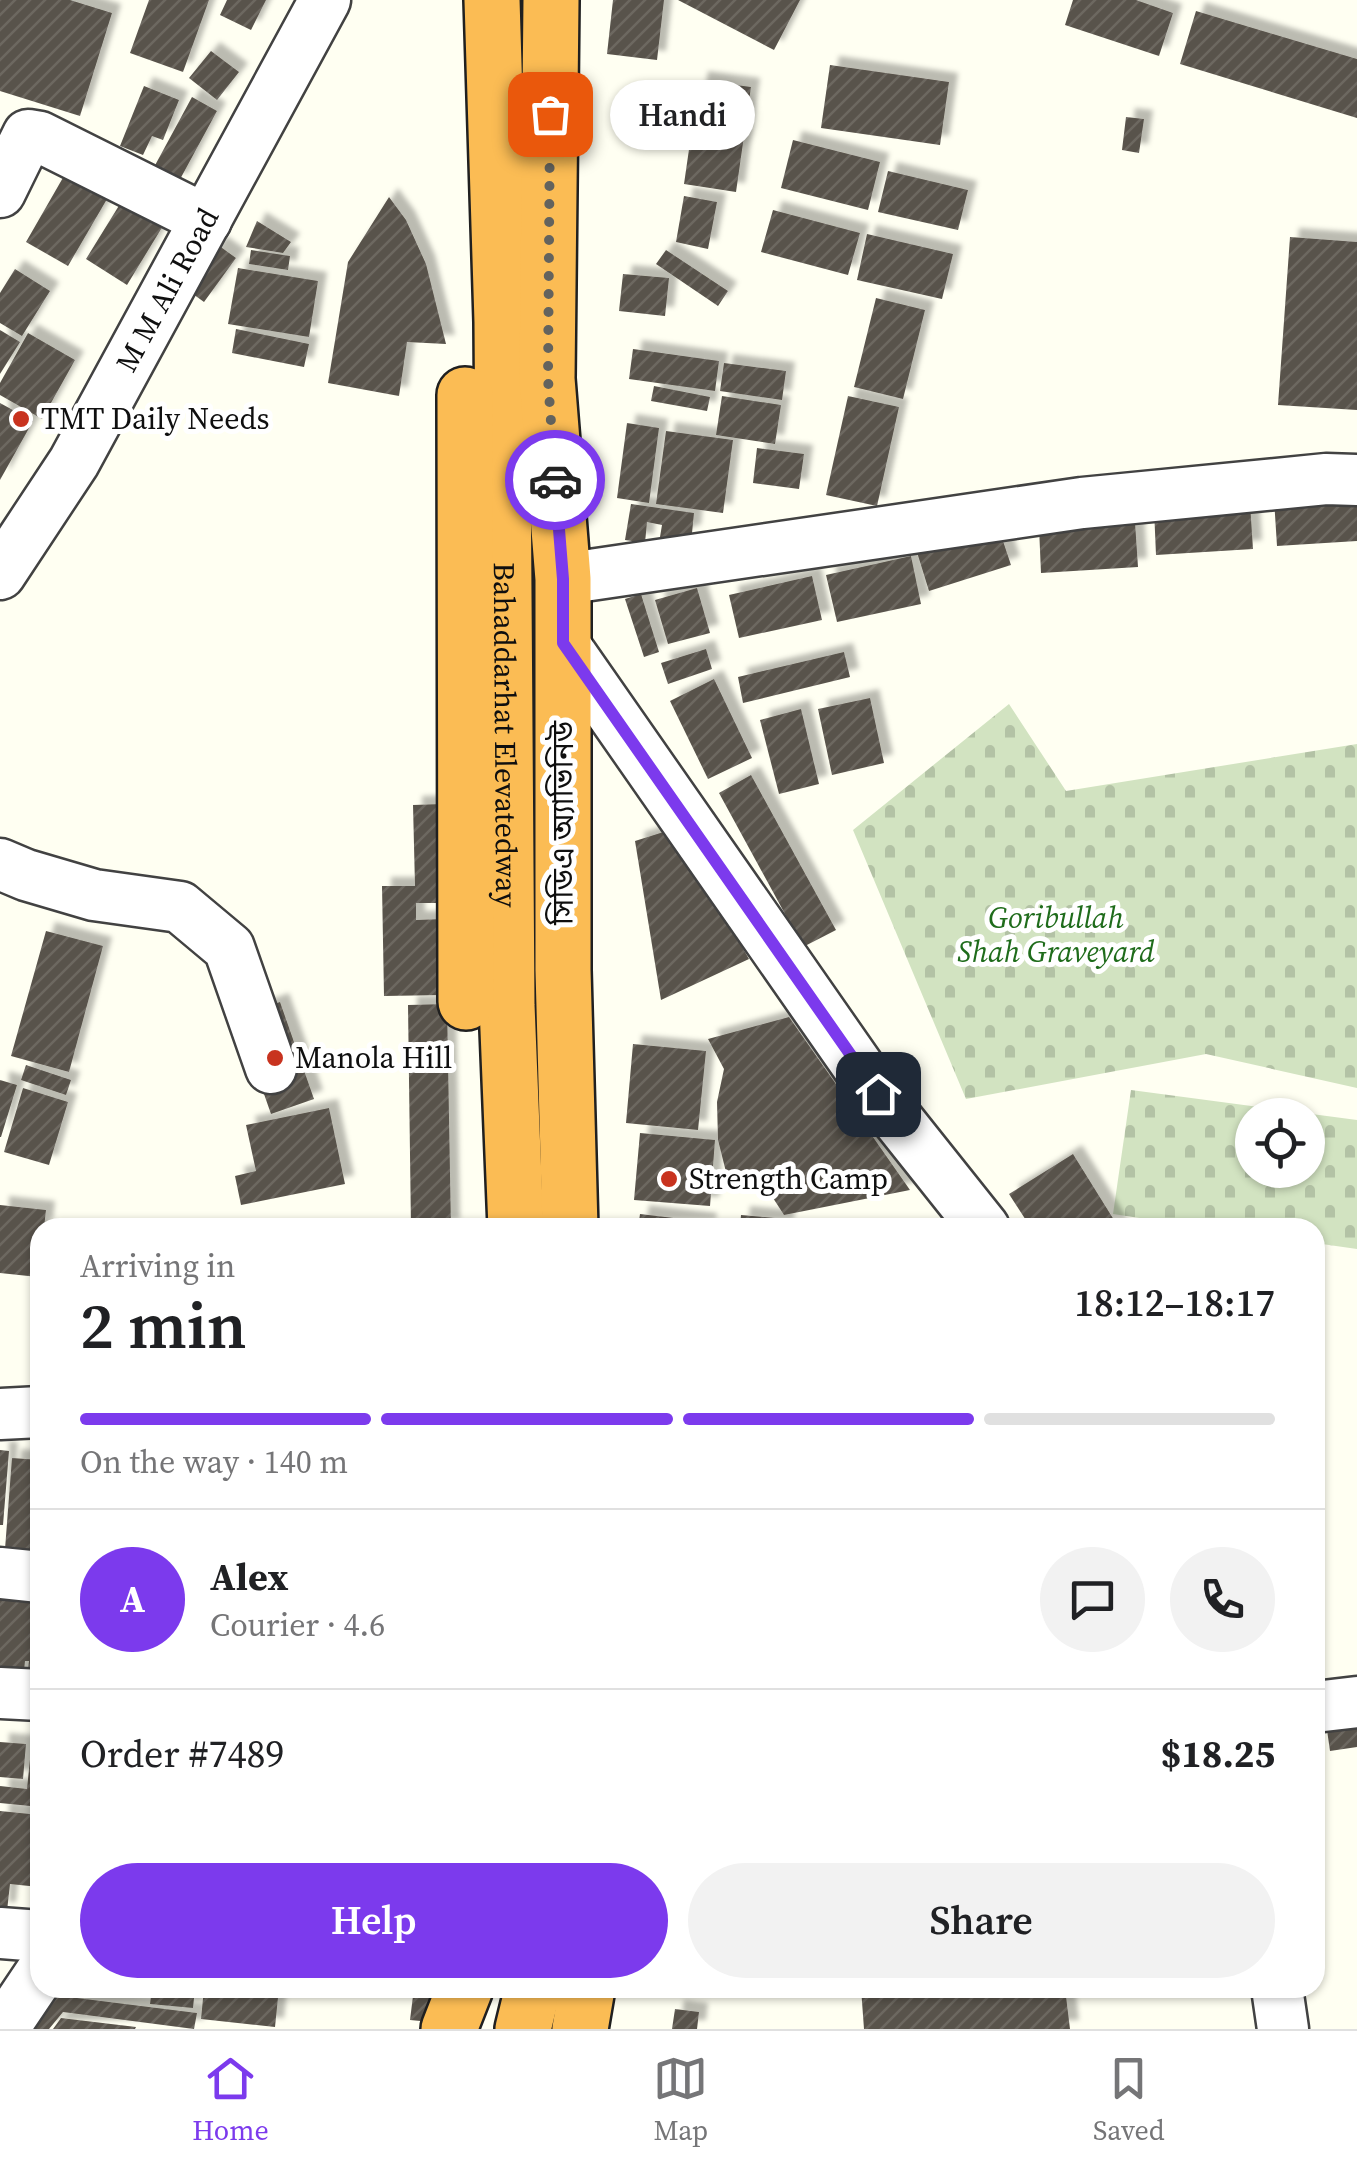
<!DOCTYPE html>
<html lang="en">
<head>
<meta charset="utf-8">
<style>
	:root { --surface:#fff; --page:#f2f2f2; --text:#202124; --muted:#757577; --line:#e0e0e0; --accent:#7c3aed }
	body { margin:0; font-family:"Source Serif 4","Noto Sans Bengali",serif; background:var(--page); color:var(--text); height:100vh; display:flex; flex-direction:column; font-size:38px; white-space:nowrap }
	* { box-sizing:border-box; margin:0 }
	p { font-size:32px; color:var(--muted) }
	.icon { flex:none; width:55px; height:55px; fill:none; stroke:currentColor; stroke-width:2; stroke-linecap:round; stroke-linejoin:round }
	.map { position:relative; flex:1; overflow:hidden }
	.details { position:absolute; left:30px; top:1218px; width:1295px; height:780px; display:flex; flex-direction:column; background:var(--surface); border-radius:30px; box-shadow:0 2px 8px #0004 }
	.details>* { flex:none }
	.fabs { position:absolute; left:1235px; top:1098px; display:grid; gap:20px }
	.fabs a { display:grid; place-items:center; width:90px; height:90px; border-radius:50%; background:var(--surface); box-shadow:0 2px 8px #0004; font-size:50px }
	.pin { position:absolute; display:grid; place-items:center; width:85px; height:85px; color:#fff; margin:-42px; border-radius:20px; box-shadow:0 5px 15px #0006 }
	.courier { position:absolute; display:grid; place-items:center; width:100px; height:100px; margin:-50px; border:8px solid #7c3aed; border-radius:50%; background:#fff; color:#222; box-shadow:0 2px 12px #0007 }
	.bubble { position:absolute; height:70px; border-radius:35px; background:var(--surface); box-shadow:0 2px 8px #0004; font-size:32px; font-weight:600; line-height:70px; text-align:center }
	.head em { font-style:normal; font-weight:600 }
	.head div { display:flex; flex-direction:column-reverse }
	.head { display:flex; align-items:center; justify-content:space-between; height:170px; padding:0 50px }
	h1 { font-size:65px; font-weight:600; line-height:75px }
	.bar { display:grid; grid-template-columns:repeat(4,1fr); gap:15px 10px; align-content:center; height:120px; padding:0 50px }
	.bar i { height:12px; border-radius:8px; background:var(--line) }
	.bar .on { background:var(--accent) }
	.bar p { grid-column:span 4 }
	.line { display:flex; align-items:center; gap:25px; padding:0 50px; border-top:2px solid var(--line) }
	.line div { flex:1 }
	.round { display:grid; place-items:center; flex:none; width:105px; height:105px; border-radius:52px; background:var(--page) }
	.action { display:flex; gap:20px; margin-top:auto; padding:20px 50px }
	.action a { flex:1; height:115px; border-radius:60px; background:var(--accent); color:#fff; font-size:40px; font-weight:600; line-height:115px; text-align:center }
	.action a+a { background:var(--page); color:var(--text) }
	.menu { display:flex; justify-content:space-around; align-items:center; height:140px; border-top:2px solid var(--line); background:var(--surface); font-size:28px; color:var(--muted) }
	.menu a { display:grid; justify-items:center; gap:5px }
	.menu .on { color:var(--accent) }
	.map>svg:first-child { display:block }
	.cemetery { fill:url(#cemetery-stones); fill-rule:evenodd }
	.building { fill:url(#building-hatch); filter:url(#shadow) }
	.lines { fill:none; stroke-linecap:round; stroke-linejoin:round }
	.minor-casing { stroke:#424242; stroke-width:55 }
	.highway-casing { stroke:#202020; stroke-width:60 }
	.minor { stroke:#fff; stroke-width:50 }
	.highway { stroke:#fbbc54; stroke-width:55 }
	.done { stroke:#63635e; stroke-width:10; stroke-dasharray:0 18 }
	.route { stroke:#7c3aed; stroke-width:12 }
	.poi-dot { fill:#c8331f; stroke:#fff; stroke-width:4 }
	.labels { text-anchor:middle; stroke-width:10; stroke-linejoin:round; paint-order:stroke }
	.street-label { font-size:30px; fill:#0f0f0f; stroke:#fff }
	.poi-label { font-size:30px; fill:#0f0f0f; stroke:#fff; text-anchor:start }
	.park-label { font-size:30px; font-style:italic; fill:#1f6c1b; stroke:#fff }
</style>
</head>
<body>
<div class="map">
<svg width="1357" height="2029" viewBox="0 0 1357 2029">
	<defs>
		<pattern id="cemetery-stones" width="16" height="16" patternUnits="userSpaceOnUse" patternTransform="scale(2.5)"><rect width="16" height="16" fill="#d2e3c1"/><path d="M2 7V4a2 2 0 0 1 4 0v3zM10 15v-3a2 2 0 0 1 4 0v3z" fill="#b3c2a5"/></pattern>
		<pattern id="building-hatch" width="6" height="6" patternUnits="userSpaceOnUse" patternTransform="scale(2.5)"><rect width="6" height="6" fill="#59534b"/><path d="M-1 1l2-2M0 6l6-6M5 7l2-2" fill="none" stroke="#6c6761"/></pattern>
		<filter id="shadow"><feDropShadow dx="9" dy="-9" stdDeviation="2.5" flood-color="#0004"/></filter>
	</defs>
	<rect width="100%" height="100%" fill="#fffff2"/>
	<path class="cemetery" d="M1009 704 1066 791 1357 744V1088L1206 1054 966 1099 853 830Z
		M1131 1090 1357 1120V1249L1315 1243V1228H1206L1113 1214ZM1252 1115H1308V1170H1252Z"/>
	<path class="building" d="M0 0H70L112 13 80 116 0 91Z
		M149 0H209L183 72 130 53Z
		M227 0H266L251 30 220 15Z
		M613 0H664L657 60 607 54Z
		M678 0H800L774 50Z
		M1073 0H1136L1173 13 1159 56 1065 25Z
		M1196 11 1357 59V118L1180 64Z
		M211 51 239 72 217 100 189 78Z
		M830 65 949 82 940 145 821 128Z
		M699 80 751 87 736 192 684 184Z
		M144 86 179 100 163 140 152 136 143 155 120 146Z
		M192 97 217 111 178 183 153 169Z
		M1126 117 1144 119 1139 153 1122 150Z
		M793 140 880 162 868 210 781 188Z
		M72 162 114 187 68 266 26 242Z
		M888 171 968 190 958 230 878 212Z
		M128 191 169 216 127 285 86 259Z
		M684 196 717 202 708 249 676 242Z
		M389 197 406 220 426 264 446 344 407 342 399 396 328 383 348 262Z
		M773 210 860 233 848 275 761 252Z
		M257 221 291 242 283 253 246 247Z
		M867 234 953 254 942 299 857 280Z
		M1290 237 1357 242V410L1278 405Z
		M218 245 236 258 204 302 186 289Z
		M251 250 290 256 288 270 249 264Z
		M666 250 728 291 718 306 656 264Z
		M238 268 318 281 309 337 228 324Z
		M15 269 50 291 22 336 0 323V293Z
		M623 274 669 278 665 316 619 311Z
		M876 298 925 310 903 399 854 387Z
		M236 329 309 344 304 367 232 353Z
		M0 330 20 342 0 374Z
		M28 333 75 360 42 419 0 395V383Z
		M633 349 719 361 715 391 629 379Z
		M724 363 786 371 782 400 720 391Z
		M654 386 710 397 707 411 651 401Z
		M722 396 781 405 775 444 716 435Z
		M848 396 899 407 877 506 826 495Z
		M0 403 33 421 0 480Z
		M627 423 659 428 649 503 617 498Z
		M666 431 733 440 723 513 656 504Z
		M757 448 804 454 799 489 753 483Z
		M1357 494V541L1277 546 1274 499Z
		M1250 503 1253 549 1156 555 1154 509Z
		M631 504 694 513 692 533 678 538 660 537 662 525 647 522 645 543 625 540Z
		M1135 522 1138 567 1041 573 1039 527Z
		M997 523 1011 565 929 591 916 549Z
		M911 556 921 604 837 622 826 575Z
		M812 576 822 620 739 638 729 595Z
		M697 588 710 633 668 644 655 600Z
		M641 594 659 652 644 657 625 599Z
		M706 649 712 669 668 684 661 663Z
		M844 652 850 677 743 703 738 677Z
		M714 679 752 758 708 779 670 701Z
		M870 698 884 763 832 775 818 709Z
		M801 709 819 784 779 794 760 720Z
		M751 775 836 930 803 947 719 793Z
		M442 804 444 903H416V920L443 919 444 995 384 996 382 886H415L413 805Z
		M673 829 749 959 661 1000 635 841Z
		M46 931 103 946 69 1072 11 1056Z
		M280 1002 314 1099 271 1114 237 1017Z
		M447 1004 451 1228H411L408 1005Z
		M789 1017 910 1190 784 1215 764 1184 743 1181 726 1172 718 1140 717 1102 724 1069 708 1039Z
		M633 1044 706 1051 698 1130 626 1123Z
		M26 1065 71 1080 66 1095 21 1080Z
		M0 1080 17 1085 1 1137H0Z
		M23 1088 68 1102 49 1165 4 1152Z
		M329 1108 345 1184 241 1205 235 1176 256 1171 246 1125Z
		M640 1133 715 1140 710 1206 634 1200Z
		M1073 1154 1119 1228H1031L1009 1194Z
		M0 1205 46 1210 44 1228H40L38 1277 0 1273Z
		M640 1214 708 1222 707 1228H638Z
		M741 1215 786 1219 785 1228H740Z
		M0 1450 9 1451 3 1525H0Z
		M12 1458 40 1460V1565L4 1562Z
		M23 1583 40 1585V1684L26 1683 29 1661H25L23 1682 0 1679V1599L21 1601Z
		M1357 1711V1747L1330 1751 1325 1716Z
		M34 1719 40 1720V1807L0 1803V1786L27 1789Z
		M0 1742 26 1744 23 1779 0 1777Z
		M0 1811 40 1815 39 1887 10 1884 7 1911H0Z
		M152 1988H195L193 2008 150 2004Z
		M204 1988H279L275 2027 201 2019Z
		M414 1988 434 1989 431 2022 410 2020Z
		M861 1988H1065L1070 2029H864Z
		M45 1994 197 2013 194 2029 63 2012 49 2029H19Z
		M675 2009 699 2012 697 2029H672Z
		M61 2018 136 2027 135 2029H53Z"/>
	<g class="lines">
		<defs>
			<g id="minor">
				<path d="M0 192 28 135 40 137 206 220"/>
				<path id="s1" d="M0 574 74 462 325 0"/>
				<path d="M563 579 1082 503 1326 479 1357 480"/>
				<path d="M563 643 878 1095 984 1228"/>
				<path d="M0 864 26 875 94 895 180 907 229 948 271 1068"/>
				<path d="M0 1414 40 1412"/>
				<path d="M0 1573 40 1577"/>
				<path d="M0 1693 40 1695"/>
				<path d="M1315 1707 1357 1702"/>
				<path d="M0 1933 40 1936"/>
				<path d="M1277 1988 1283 2029"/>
				<path d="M3 2029 40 1974"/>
			</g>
			<g id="highway">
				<path id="s2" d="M492 0 502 322 507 1005 516 1228"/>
				<path d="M551 0 547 379 563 579V970L570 1228"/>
				<path d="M465 395 466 1002"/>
				<path d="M449 2029 465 1988"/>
				<path d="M523 2029 533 1988"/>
				<path d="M580 2029 587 1988"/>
			</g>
		</defs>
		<use href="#minor" class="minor-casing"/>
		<use href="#highway" class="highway-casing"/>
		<use href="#minor" class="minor"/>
		<use href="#highway" class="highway"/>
	</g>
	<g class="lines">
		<path class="done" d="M550 114 548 379 555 480"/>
		<path class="route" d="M555 480 563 579V643L878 1094"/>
	</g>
	<g class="poi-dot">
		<circle cx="21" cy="419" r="10"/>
		<circle cx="275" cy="1058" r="10"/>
		<circle cx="669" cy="1179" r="10"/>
	</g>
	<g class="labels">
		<g class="street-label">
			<text dy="10" stroke="none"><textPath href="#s1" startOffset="330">M M Ali Road</textPath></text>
			<text dy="10" stroke="none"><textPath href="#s2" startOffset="735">Bahaddarhat Elevatedway</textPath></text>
			<text transform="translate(563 823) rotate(-90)" y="10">সিডিএ অ্যাভিনিউ</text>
		</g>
		<g class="poi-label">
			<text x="41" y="429">TMT Daily Needs</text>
			<text x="295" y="1068">Manola Hill</text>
			<text x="689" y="1189">Strength Camp</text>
		</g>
		<g class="park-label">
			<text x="1056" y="928">Goribullah<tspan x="1056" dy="34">Shah Graveyard</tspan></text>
		</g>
	</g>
</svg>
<div class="fabs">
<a><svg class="icon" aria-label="locate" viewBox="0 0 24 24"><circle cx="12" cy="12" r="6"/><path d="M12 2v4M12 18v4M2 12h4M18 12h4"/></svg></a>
</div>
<div class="pin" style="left:550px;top:114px;background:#ea580c"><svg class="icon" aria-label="bag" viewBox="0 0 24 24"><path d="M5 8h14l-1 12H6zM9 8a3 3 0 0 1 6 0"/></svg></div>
<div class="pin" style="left:878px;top:1094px;background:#1f2937"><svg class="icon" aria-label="home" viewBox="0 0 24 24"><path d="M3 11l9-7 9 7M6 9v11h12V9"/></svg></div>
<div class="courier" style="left:555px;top:480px"><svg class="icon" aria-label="car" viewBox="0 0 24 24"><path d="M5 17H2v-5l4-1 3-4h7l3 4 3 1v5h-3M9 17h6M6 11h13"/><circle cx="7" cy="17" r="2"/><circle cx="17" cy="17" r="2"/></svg></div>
<div class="bubble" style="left:610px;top:80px;width:145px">Handi</div>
<section class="details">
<div class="head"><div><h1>2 min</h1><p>Arriving in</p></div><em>18:12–18:17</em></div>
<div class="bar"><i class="on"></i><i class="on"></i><i class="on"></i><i></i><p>On the way · 140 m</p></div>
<div class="line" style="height:180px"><b class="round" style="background:var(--accent);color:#fff">A</b><div><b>Alex</b><p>Courier · 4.6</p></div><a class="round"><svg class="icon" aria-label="chat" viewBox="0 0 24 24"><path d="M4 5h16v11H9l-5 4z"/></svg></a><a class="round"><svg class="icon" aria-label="phone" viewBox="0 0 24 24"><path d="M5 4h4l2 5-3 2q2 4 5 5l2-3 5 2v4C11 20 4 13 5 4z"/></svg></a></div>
<div class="line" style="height:130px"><div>Order #7489</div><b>$18.25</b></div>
<div class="action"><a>Help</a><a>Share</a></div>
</section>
</div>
<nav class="menu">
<a class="on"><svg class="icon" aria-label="home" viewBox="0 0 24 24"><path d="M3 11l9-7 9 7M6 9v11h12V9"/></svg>Home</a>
<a><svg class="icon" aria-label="map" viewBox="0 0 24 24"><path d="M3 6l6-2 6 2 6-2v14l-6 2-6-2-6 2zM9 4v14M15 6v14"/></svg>Map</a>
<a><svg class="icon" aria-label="saved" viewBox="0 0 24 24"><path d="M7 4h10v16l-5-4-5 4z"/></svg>Saved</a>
</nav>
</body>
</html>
